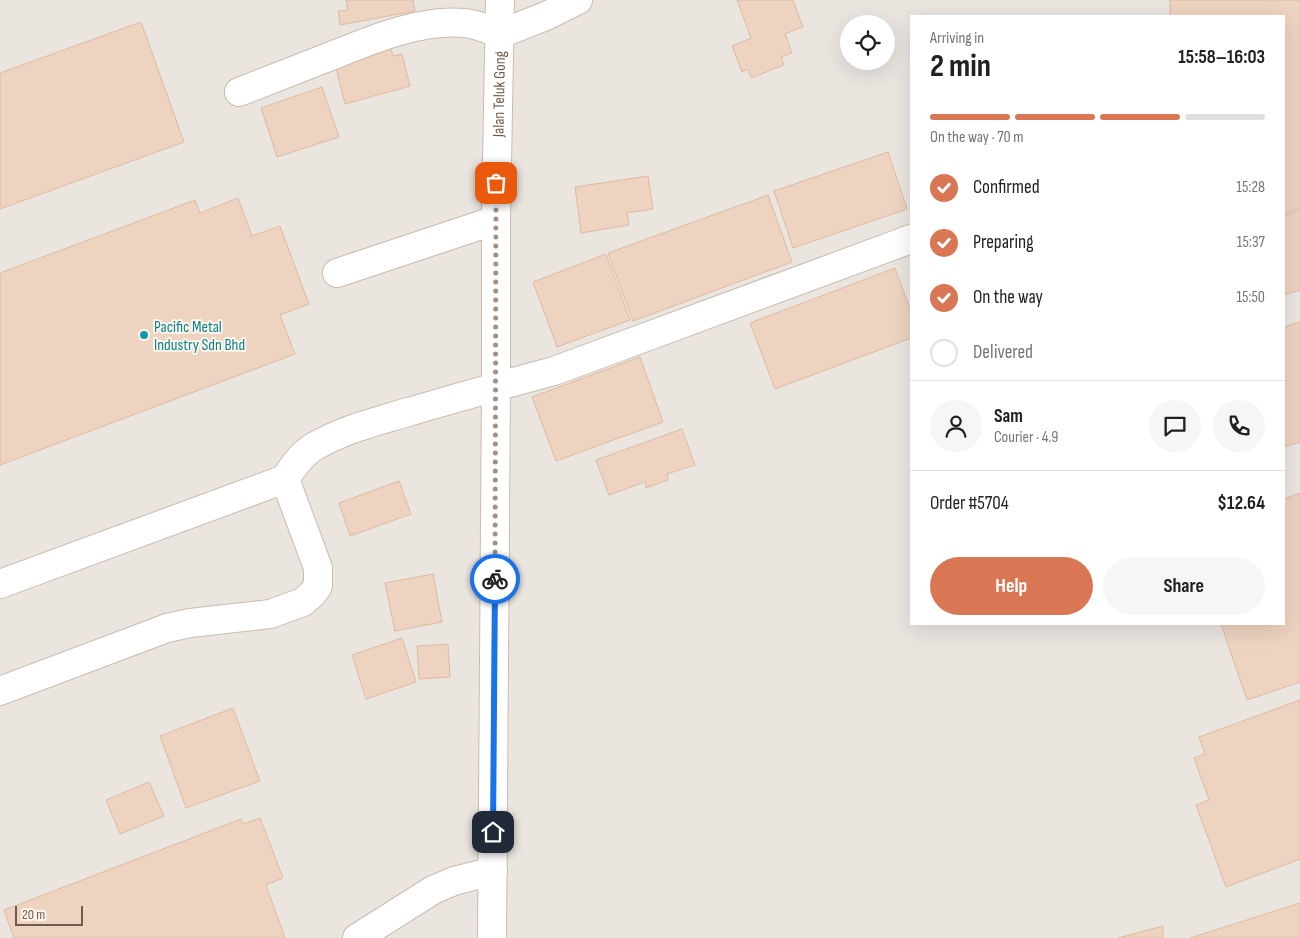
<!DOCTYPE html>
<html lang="en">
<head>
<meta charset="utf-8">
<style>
	:root { --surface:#fff; --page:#f6f6f6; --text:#202124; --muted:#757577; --line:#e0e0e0; --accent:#d97755 }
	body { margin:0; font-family:"Sofia Sans Condensed",sans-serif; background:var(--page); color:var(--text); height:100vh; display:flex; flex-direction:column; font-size:19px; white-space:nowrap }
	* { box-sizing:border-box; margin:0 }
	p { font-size:16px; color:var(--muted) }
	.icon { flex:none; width:28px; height:28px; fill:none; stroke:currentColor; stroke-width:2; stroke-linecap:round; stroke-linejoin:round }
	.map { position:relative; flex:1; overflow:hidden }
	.panel { position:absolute; left:910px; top:15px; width:375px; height:610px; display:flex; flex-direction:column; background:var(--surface); border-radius:0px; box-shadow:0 5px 20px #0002 }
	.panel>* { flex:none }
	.buttons { position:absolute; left:840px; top:15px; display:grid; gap:10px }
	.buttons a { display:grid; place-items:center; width:55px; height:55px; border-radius:50%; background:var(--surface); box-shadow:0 5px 20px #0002; font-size:25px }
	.scale { position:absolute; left:15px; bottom:12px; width:68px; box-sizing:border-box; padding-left:5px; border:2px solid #715b4d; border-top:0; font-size:14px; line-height:18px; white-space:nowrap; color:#715b4d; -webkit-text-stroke:4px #fdf7eb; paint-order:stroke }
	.pin { position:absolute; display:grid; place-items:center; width:42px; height:42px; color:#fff; margin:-21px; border-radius:10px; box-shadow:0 2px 8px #0006 }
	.courier { position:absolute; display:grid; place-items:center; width:50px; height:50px; margin:-25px; border:4px solid #1a73e8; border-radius:50%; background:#fff; color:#222; box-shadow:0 1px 6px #0007 }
	.summary em { font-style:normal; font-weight:700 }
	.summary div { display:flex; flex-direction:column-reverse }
	.summary { display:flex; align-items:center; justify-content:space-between; height:85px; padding:0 20px }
	h1 { font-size:32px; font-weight:700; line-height:38px }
	.bar { display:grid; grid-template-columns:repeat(4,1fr); gap:8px 5px; align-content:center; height:60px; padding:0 20px }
	.bar i { height:6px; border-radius:4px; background:var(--line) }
	.bar .current { background:var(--accent) }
	.bar p { grid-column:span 4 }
	.line { display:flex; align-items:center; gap:12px; padding:0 20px; border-top:1px solid var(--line) }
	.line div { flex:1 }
	.round { display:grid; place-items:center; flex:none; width:52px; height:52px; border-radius:26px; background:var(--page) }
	ol { padding:0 20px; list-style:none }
	li { display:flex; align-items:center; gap:15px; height:55px }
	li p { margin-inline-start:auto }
	li .icon { padding:5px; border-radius:50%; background:var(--accent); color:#fff; stroke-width:4 }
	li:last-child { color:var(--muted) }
	li i { width:28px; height:28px; border:2px solid var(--line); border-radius:50% }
	.primary-button { display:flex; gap:10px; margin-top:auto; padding:10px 20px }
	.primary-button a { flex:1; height:58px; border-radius:30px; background:var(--accent); color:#fff; font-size:20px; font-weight:700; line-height:58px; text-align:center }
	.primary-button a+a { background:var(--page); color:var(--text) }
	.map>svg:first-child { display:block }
	.industrial { fill:#eae5df; fill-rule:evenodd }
	.building { fill:#edd3c0; stroke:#debba1 }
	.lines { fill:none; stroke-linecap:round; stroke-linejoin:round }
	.minor-casing { stroke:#cbbbad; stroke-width:30 }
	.minor { stroke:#fff; stroke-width:28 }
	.done { stroke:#a19083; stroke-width:5; stroke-dasharray:0 9 }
	.route { stroke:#1a73e8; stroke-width:6 }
	.culture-dot { fill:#0f9aa8; stroke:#fdf7eb; stroke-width:2 }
	.labels { text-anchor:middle; stroke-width:4; stroke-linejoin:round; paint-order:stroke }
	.street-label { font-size:16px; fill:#715b4d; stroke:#fdf7eb }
	.culture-label { font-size:16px; fill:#0d838f; stroke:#fdf7eb; text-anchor:start }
</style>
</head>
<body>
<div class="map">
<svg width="1300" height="938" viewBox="0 0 1300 938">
	<rect width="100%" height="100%" fill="#faf3e6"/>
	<path class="industrial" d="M0 0H1300V938H0ZM911 16H1284V624H911ZM849 24H886V61H849Z"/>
	<path class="building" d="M346 0H413L415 11 340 25 338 11 348 10Z
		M737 0H793L803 27 785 34 792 53 781 57 784 65 751 78 748 69 742 72 732 46 751 38Z
		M1170 0H1300V208L1284 214V16H1170Z
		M141 22 184 142 0 209V73Z
		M390 45 393 56 402 54 410 86 345 104 334 60Z
		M322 87 339 137 277 157 261 108Z
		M888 152 907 209 793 248 774 191Z
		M648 176 653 209 627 213 629 225 581 233 575 187Z
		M768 195 792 262 633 321 608 253Z
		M238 198 252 236 280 226 309 304 280 315 295 354 0 465V273L195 200 200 213Z
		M1300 210V290L1284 295V216Z
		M606 254 630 320 557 347 533 282Z
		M895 268 911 312V338L775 389 750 323Z
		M1300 322V442L1284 447V327Z
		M640 357 663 422 556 461 532 397Z
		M682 429 695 465 667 474 668 480 646 488 645 482 609 495 596 460Z
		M399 481 411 514 350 536 339 503Z
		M1300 493V682L1247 700 1221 624H1284V499Z
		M433 574 442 622 395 631 385 583Z
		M402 638 416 682 366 699 352 655Z
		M448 644 450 677 419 679 417 646Z
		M1300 700V859L1226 887 1196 805 1209 800 1194 758 1205 754 1199 737Z
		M233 708 260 781 186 808 160 736Z
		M149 782 164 816 120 834 106 800Z
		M260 818 283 878 266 885 285 938H14L4 910 241 819 243 824Z
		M1300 903V938H1190Z
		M1163 926V938H1118Z"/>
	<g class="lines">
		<defs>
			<g id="minor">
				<path d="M239 92C270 80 300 68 331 56 371 40 420 19 464 23 477 24 488 29 500 34L546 16 578 0"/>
				<path d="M337 273 496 220"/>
				<path d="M0 584 285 479"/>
				<path d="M0 691 167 628 190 623 270 614 303 602 313 593 318 586V568L285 479C292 468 300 456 312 448 341 430 375 422 408 412 457 398 505 384 554 371L911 239"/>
				<path d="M357 938 433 890 454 881 493 871"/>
				<path id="s1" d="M492 938 496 386V220L500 0"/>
			</g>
		</defs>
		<use href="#minor" class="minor-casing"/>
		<use href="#minor" class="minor"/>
	</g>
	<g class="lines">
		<path class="done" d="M495 579 496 183"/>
		<path class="route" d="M493 832 495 579"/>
	</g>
	<circle class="culture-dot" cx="144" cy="335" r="5"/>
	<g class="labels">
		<g class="street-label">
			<text dy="6" stroke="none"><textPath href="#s1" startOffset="844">Jalan Teluk Gong</textPath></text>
		</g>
		<g class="culture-label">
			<text x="154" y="332">Pacific Metal<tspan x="154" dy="18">Industry Sdn Bhd</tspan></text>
		</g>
	</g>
</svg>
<div class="buttons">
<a><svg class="icon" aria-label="locate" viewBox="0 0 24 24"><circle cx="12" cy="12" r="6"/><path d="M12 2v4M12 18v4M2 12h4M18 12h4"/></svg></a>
</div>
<div class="scale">20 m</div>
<div class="pin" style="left:496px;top:183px;background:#ea580c"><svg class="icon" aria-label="bag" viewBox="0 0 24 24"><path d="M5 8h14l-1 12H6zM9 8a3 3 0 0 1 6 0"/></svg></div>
<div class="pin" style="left:493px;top:832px;background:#1f2937"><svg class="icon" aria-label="home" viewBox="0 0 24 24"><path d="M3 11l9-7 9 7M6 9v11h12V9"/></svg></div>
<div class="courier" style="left:495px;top:579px"><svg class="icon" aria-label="bike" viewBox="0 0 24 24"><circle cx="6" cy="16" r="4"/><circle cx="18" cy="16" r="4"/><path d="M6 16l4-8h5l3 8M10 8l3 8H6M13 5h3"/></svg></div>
<section class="panel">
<div class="summary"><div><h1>2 min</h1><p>Arriving in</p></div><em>15:58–16:03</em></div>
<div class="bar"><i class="current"></i><i class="current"></i><i class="current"></i><i></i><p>On the way · 70 m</p></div>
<ol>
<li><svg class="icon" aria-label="check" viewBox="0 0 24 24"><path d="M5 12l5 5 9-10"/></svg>Confirmed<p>15:28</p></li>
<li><svg class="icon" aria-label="check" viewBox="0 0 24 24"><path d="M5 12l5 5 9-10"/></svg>Preparing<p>15:37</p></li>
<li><svg class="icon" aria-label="check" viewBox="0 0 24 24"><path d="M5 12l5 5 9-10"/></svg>On the way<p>15:50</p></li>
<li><i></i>Delivered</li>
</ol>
<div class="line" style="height:90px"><a class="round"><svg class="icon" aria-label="person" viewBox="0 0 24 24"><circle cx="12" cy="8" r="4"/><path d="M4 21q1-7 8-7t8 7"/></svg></a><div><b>Sam</b><p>Courier · 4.9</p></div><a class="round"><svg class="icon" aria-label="chat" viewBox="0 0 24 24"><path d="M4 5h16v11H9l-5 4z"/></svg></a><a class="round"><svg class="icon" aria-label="phone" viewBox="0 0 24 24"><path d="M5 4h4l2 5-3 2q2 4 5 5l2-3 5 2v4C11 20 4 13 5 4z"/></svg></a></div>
<div class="line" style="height:65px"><div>Order #5704</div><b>$12.64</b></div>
<div class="primary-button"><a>Help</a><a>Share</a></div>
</section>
</div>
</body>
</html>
